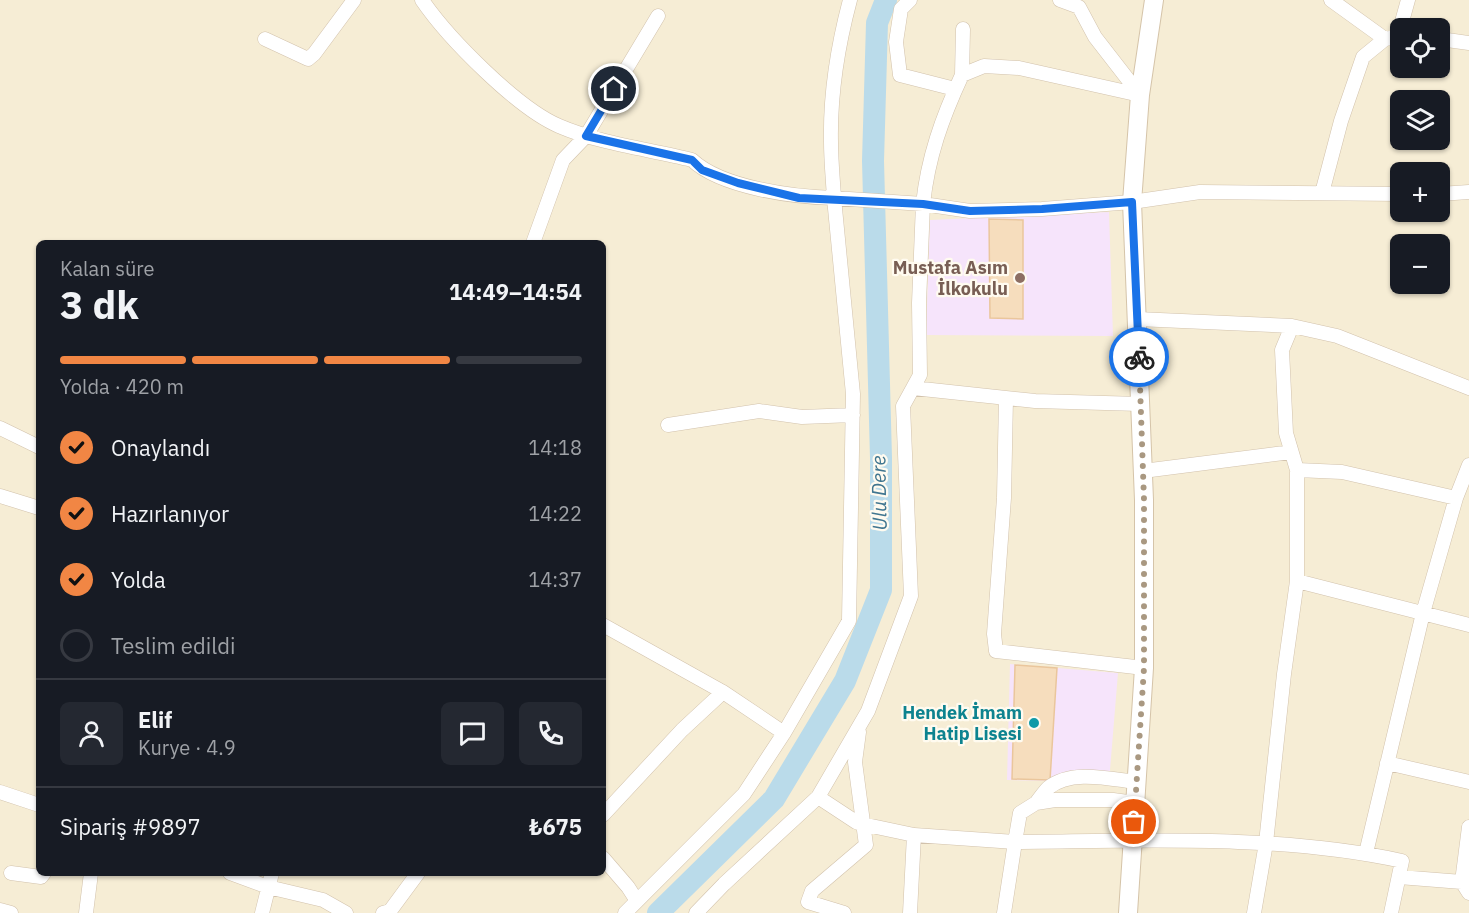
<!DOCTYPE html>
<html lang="tr">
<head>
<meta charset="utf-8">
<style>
	:root { --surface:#171b24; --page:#242831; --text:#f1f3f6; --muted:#9ea1a6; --line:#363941; --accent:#f18644 }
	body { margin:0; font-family:"IBM Plex Sans",sans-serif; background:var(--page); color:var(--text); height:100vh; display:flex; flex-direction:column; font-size:22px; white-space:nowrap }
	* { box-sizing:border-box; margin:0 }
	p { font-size:20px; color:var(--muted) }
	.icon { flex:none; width:33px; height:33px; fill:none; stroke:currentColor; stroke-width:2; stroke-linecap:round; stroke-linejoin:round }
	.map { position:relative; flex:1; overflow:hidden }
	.side { position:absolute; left:36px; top:240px; width:570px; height:636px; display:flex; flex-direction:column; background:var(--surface); border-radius:9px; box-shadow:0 2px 4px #0004 }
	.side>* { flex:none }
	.controls { position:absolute; left:1390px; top:18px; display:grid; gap:12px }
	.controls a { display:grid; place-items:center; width:60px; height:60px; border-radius:9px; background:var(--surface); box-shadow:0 2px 4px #0004; font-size:30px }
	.pin { position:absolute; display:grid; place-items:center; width:51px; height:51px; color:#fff; margin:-26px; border:3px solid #fff; border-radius:50%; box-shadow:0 2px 6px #0007 }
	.courier { position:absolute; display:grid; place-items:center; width:60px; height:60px; margin:-30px; border:4px solid #1a73e8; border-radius:50%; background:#fff; color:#222; box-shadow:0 2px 8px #0007 }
	.summary em { font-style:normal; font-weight:800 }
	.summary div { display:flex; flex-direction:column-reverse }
	.summary { display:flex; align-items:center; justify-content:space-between; height:102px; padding:0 24px }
	h1 { font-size:39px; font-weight:800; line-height:45px }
	.bar { display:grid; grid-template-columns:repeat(4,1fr); gap:9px 6px; align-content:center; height:72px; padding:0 24px }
	.bar i { height:8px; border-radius:4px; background:var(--line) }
	.bar .active { background:var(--accent) }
	.bar p { grid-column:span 4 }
	.line { display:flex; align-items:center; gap:15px; padding:0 24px; border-top:2px solid var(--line) }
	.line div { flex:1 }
	.round { display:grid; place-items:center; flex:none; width:63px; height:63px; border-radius:9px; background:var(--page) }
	ol { padding:0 24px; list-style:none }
	li { display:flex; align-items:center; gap:18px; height:66px }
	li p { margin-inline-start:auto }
	li .icon { padding:6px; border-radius:50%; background:var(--accent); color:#111; stroke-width:4 }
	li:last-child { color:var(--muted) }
	li i { width:33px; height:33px; border:3px solid var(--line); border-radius:50% }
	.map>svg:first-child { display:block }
	.residential { fill:#f6edd5; fill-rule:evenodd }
	.education { fill:#f6e4fb }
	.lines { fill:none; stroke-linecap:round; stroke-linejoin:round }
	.river { stroke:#badbea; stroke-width:22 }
	.building { fill:#f6ddbd; stroke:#eac69c; stroke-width:1.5 }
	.minor-casing { stroke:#d2c2ac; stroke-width:15 }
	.secondary-casing { stroke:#d5c4a9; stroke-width:20 }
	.minor { stroke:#fff; stroke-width:14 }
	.secondary { stroke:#fff; stroke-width:18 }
	.done { stroke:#a99881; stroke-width:6; stroke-dasharray:0 10.8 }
	.route { stroke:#1a73e8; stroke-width:8 }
	.education-dot { fill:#8d6e63; stroke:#fffbf0; stroke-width:2 }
	.culture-dot { fill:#0f9aa8; stroke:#fffbf0; stroke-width:2 }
	.labels { text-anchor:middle; stroke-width:4.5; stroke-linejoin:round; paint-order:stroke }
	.education-label { font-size:18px; font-weight:bold; fill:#785e54; stroke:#fffbf0; text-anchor:end }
	.culture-label { font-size:18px; font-weight:bold; fill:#0d838f; stroke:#fffbf0; text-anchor:end }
	.water-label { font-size:20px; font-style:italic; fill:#407690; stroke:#fffbf0 }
</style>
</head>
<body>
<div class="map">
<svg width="1469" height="913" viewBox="0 0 1469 913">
	<rect width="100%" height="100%" fill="#fef9e8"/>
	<path class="residential" d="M0 0H1469V913H0ZM1401 28H1440V68H1401ZM1401 100H1440V140H1401ZM1401 172H1440V212H1401ZM39 243H603V873H39ZM1401 244H1440V284H1401Z"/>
	<path class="education" d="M1109 212 1113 336 926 335 930 220Z
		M1010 664 1118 673 1109 782 1007 780Z"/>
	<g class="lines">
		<path class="river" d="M658 913 774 799 845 681 881 590V458L873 161 877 23 886 0"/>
	</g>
	<path class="building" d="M989 219 1023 220V319L990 318Z
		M1015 665 1057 668 1050 780 1012 779Z"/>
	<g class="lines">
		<defs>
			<path id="minor" d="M422 0C448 38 517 108 559 126 601 144 648 149 692 160 722 188 794 197 834 198 833 180 831 161 831 142 830 95 838 45 850 0
				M910 0 901 9 896 42 900 75 955 89
				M1060 0 1079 7 1095 37 1140 95
				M1331 0 1385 39
				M1398 36 1408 0
				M265 39 308 59 314 54 354 0
				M1440 39 1469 43
				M962 75 963 29
				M1322 193 1341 121 1363 57 1385 39 1401 36
				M1440 194 1469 192
				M533 243 563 160 586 136 658 16
				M1137 319 1292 326 1337 336 1469 388
				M913 388 1035 401 1140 404
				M1006 398 1004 498 994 634 996 651 1144 668
				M668 425 759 411 802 417 853 415
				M0 428 39 447
				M1297 470 1342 472 1456 498
				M1143 471 1291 452
				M0 496 39 508
				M1297 581 1469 625
				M603 625 723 692
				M1387 763 1469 782
				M0 792 39 805
				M1036 803C1040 798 1044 792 1048 788 1071 769 1110 779 1136 782
				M1135 803 1113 800H1055L1036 803 1020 813 1015 842 914 835 862 824 856 822 818 797 868 711 911 596 903 406 920 375 919 303 923 204 970 211 1042 209 1132 202 1200 192 1401 194
				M603 815 682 730 723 692 784 733
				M1366 853 1423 613 1456 498 1469 465
				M603 858 628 887 637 901
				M11 873 41 877 44 873
				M230 873 268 887 323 900 346 913
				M1399 877 1462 882 1469 893
				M1462 882 1469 827
				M0 910 11 913
				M86 913 91 873
				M262 913 272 873
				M383 913 390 911 418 873
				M625 913 744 794 784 733 849 621 853 394 834 198 923 204C928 157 942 118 962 75L984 66 1019 68 1140 95
				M696 913 724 884 818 797
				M844 913 808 902 812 891 866 845 855 762 859 732
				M910 913 914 835
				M1004 913 1015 842C1141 841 1278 834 1402 861L1391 913
				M1254 913 1266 843 1284 674 1297 581V470L1286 433 1282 350 1292 326"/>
			<path id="secondary" d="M1128 913 1144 668V500L1132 202 1140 95 1154 0"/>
		</defs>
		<use href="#minor" class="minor-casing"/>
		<use href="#secondary" class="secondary-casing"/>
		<use href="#minor" class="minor"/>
		<use href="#secondary" class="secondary"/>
	</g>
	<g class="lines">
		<path class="done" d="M1134 822 1144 668V500L1139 357"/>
		<path class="route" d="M614 89 586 136 692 160 702 170 738 183 799 198 923 204 970 211 1042 209 1132 202 1139 357"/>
	</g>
	<circle class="education-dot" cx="1020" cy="278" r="6"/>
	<circle class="culture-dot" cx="1034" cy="723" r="6"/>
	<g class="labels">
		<g class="education-label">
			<text x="1008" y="274">Mustafa Asım<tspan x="1008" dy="21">İlkokulu</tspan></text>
		</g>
		<g class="culture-label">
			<text x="1022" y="719">Hendek İmam<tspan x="1022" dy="21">Hatip Lisesi</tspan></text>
		</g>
		<g class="water-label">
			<text transform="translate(879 493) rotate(-91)" y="7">Ulu Dere</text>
		</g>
	</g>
</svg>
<div class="controls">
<a><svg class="icon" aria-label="locate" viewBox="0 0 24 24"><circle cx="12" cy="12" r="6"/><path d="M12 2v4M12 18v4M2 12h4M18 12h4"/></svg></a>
<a><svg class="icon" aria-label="layers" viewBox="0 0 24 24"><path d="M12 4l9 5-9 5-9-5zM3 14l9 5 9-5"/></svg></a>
<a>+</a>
<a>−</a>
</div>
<div class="pin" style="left:1134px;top:822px;background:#ea580c"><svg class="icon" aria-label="bag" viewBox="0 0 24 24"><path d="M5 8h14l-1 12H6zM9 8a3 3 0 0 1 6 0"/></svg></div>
<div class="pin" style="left:614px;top:89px;background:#1f2937"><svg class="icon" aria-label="home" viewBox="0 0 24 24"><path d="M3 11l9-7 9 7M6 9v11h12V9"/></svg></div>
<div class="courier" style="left:1139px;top:357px"><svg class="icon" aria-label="bike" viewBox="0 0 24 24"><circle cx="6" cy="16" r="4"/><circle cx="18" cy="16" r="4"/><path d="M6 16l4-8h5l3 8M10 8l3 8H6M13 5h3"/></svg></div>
<section class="side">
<div class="summary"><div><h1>3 dk</h1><p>Kalan süre</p></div><em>14:49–14:54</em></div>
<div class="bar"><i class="active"></i><i class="active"></i><i class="active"></i><i></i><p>Yolda · 420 m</p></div>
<ol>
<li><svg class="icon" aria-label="check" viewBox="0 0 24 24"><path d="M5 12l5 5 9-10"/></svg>Onaylandı<p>14:18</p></li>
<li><svg class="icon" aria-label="check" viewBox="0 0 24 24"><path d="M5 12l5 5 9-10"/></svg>Hazırlanıyor<p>14:22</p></li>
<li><svg class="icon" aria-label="check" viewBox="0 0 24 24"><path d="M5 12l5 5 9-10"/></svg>Yolda<p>14:37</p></li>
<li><i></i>Teslim edildi</li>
</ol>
<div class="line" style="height:108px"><a class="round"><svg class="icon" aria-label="person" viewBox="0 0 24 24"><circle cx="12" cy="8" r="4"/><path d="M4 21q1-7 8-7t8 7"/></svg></a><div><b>Elif</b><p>Kurye · 4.9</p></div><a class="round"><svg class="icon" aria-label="chat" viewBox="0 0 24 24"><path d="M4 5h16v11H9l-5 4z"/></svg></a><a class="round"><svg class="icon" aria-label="phone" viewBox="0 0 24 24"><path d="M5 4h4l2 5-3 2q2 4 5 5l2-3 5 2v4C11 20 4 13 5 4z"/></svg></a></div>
<div class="line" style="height:78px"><div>Sipariş #9897</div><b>₺675</b></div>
</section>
</div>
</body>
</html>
